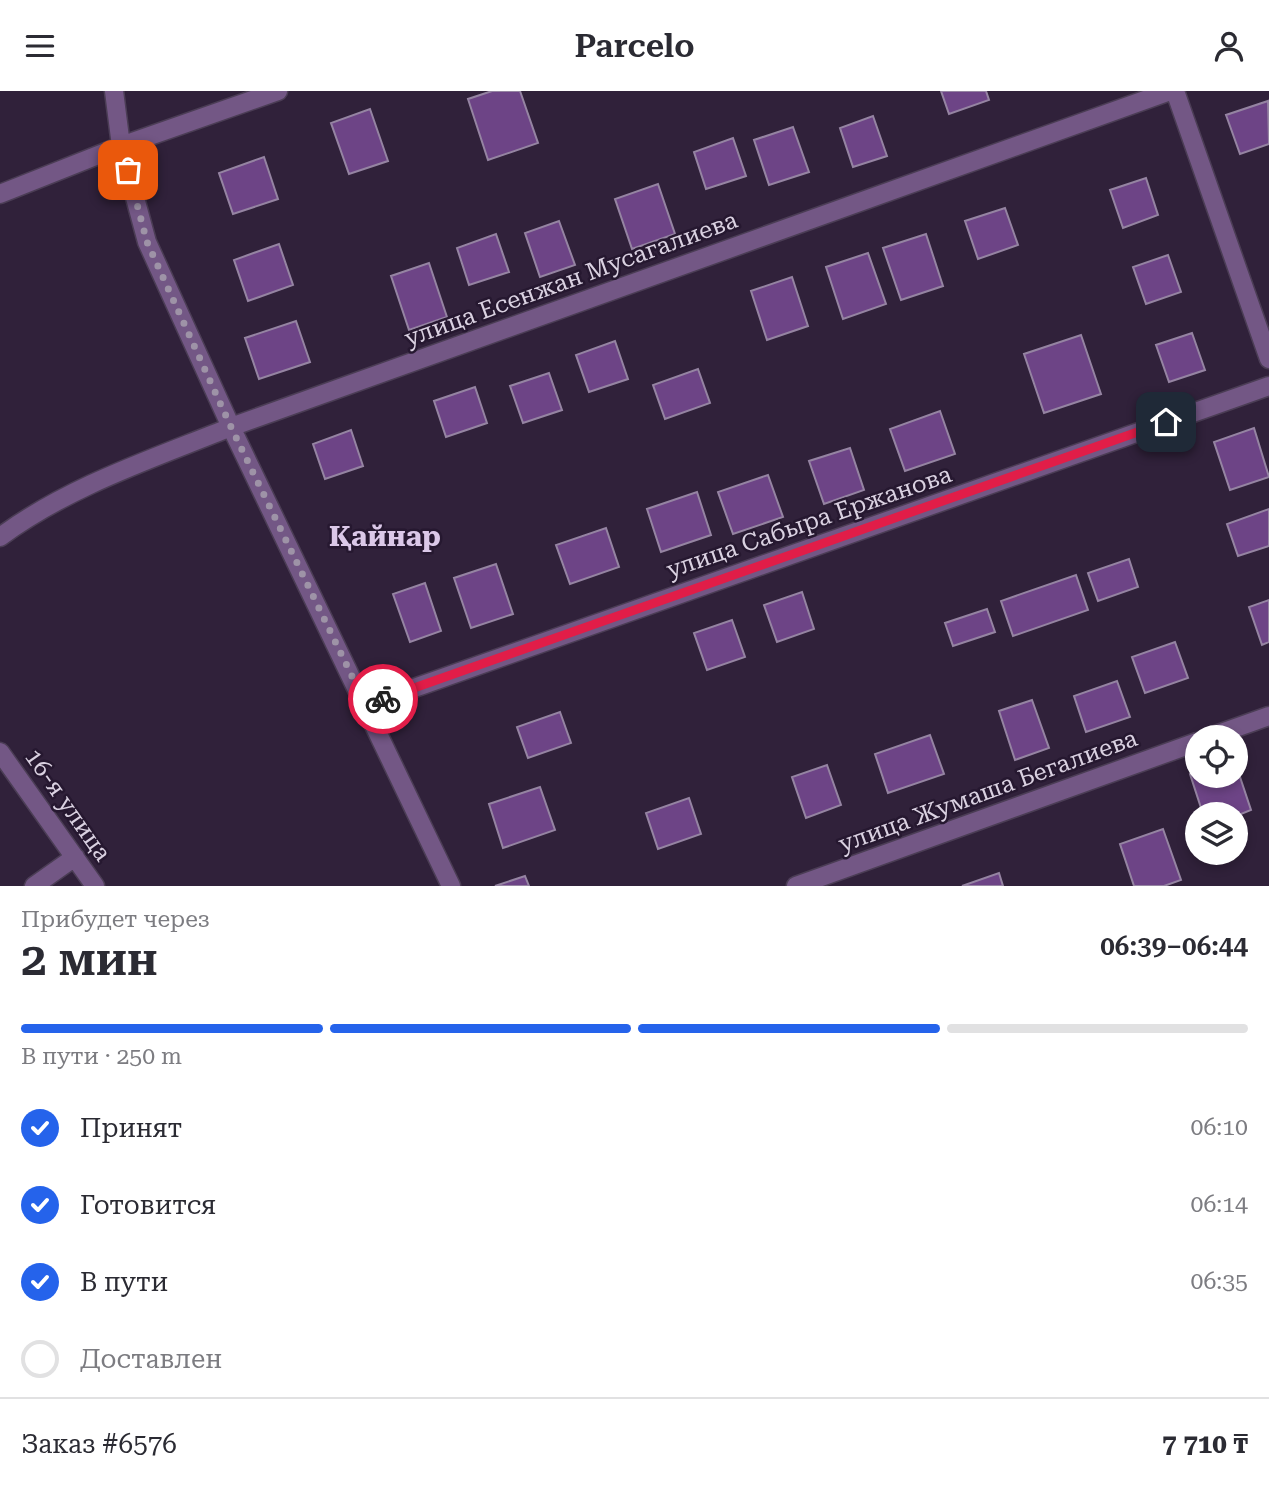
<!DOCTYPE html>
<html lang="ru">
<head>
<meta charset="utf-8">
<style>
	:root { --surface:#fff; --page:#f2f2f3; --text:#2b2b33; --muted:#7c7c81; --line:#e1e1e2; --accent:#2563eb }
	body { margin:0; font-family:"Roboto Serif",serif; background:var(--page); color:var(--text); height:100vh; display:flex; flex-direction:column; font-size:26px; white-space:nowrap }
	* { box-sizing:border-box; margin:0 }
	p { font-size:23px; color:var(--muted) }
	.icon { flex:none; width:38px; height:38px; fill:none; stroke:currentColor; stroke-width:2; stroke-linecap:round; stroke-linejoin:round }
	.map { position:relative; height:795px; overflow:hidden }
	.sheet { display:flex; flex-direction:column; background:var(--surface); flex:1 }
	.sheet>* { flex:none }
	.tools { position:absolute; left:1185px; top:634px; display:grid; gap:14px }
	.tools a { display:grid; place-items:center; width:63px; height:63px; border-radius:50%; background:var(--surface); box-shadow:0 4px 10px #0003; font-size:35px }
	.pin { position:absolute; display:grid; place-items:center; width:60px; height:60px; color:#fff; margin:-30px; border-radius:14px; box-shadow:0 4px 10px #0006 }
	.courier { position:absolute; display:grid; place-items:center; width:70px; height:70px; margin:-35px; border:5px solid #e11d48; border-radius:50%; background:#fff; color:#222; box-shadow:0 2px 9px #0007 }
	.headline em { font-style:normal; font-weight:600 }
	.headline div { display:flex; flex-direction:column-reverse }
	.headline { display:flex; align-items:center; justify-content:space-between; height:119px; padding:0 21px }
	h1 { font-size:46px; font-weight:600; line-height:52px }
	.bar { display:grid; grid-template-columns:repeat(4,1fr); gap:10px 7px; align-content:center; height:84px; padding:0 21px }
	.bar i { height:9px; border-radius:5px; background:var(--line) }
	.bar .on { background:var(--accent) }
	.bar p { grid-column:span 4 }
	.line { display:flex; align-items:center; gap:18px; padding:0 21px; border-top:2px solid var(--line) }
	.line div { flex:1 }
	ol { padding:0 21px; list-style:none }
	li { display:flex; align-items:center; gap:21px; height:77px }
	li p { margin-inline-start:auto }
	li .icon { padding:7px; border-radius:50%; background:var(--accent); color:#fff; stroke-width:4 }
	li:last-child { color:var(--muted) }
	li i { width:38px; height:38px; border:4px solid var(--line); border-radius:50% }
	header { display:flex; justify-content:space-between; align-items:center; height:91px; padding:0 21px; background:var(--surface); font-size:32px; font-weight:600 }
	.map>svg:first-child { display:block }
	.building { fill:#6d4486; stroke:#9584a2; stroke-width:2 }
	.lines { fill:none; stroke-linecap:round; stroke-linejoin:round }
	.minor-casing { stroke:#4b3d55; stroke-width:21 }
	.minor { stroke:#735785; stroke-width:18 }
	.done { stroke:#9e93a7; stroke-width:7; stroke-dasharray:0 12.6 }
	.route { stroke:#e11d48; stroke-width:9 }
	.labels { text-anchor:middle; stroke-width:5; stroke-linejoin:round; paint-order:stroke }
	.street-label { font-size:24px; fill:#dad1e1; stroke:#261830 }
	.quarter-label { font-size:28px; font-weight:bold; fill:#dbc8e8; stroke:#261830 }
</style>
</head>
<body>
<header><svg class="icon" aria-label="menu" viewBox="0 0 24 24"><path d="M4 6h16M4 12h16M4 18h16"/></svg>Parcelo<svg class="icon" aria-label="person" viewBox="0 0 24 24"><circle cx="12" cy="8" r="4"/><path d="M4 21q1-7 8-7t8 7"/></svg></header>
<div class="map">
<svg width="1269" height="795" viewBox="0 0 1269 795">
	<rect width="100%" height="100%" fill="#30213a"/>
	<path class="building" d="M492 0H520L538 52 488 69 468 8Z
		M941 0H986L989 9 949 23Z
		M1268 10 1269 53 1240 63 1226 24Z
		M370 18 388 70 349 83 331 32Z
		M873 25 887 65 853 76 840 37Z
		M793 36 809 81 769 94 754 49Z
		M733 47 746 85 706 98 694 61Z
		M264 66 278 108 233 123 219 82Z
		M1146 87 1158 124 1123 137 1110 99Z
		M658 93 675 143 632 158 615 108Z
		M1005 117 1018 154 978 168 965 130Z
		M559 130 575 174 540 186 525 142Z
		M496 143 509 181 469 194 457 157Z
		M926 143 943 195 901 209 883 157Z
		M279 153 293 194 248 210 234 169Z
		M868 162 886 213 843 228 826 176Z
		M1168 164 1181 201 1146 213 1133 176Z
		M429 172 447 226 409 239 391 185Z
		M792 186 808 235 767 249 751 200Z
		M296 230 310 271 259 288 245 247Z
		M1192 242 1205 279 1169 291 1156 254Z
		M1081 244 1101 303 1044 322 1024 263Z
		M615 250 628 288 589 301 576 264Z
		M698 278 710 312 665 328 653 294Z
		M549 282 562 319 523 332 510 295Z
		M475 296 487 332 446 346 434 310Z
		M940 320 955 363 905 380 890 338Z
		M1254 337 1269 386 1230 399 1214 351Z
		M351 339 363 375 325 388 313 353Z
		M850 357 864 399 824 413 809 370Z
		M768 384 783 426 733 443 718 401Z
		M697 401 711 444 661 461 647 418Z
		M1269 418V455L1238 465 1227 433Z
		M606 437 619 476 570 493 556 454Z
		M1129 468 1138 496 1098 510 1088 482Z
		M496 473 513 523 471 537 454 487Z
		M1076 484 1088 519 1013 545 1001 510Z
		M425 492 441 540 410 551 393 503Z
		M802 501 814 538 777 551 764 514Z
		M1269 509V551L1262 554 1249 516Z
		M987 518 995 541 953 555 945 532Z
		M732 529 745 566 707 579 694 542Z
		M1175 551 1188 587 1145 602 1132 566Z
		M1117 590 1130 626 1086 641 1074 605Z
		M1032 609 1049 657 1015 669 999 620Z
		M560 621 571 652 528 667 517 636Z
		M930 644 944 683 888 702 875 663Z
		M827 674 841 714 806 727 792 686Z
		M1236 674 1251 719 1236 725V723H1203L1190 683 1197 680V684H1236Z
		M540 696 555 739 503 757 489 713Z
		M689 707 701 743 658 758 646 722Z
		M1163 738 1181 789 1164 795H1134L1120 753Z
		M999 782 1003 795H962Z
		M525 785 529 795H495Z"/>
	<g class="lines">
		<defs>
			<path id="minor" d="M114 0 121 55 147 151 231 336 451 795
				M1175 0 1269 268
				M0 103 121 55 278 0
				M0 446C69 395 152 368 231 336L1170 0
				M366 614 1269 295
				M1210 646 1269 625
				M0 661 95 795
				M34 795 75 766
				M796 795 1197 651"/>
		</defs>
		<use href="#minor" class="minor-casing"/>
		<use href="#minor" class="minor"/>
	</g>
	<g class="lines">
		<path class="done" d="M128 79 147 151 231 336 366 614 383 608"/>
		<path class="route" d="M383 608 1166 331"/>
	</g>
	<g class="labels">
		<g class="street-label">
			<text transform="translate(571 188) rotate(-20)" y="8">улица Есенжан Мусагалиева</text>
			<text transform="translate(809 431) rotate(-19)" y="8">улица Сабыра Ержанова</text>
			<text transform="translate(988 700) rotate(-20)" y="8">улица Жумаша Бегалиева</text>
			<text transform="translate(68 714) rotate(55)" y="8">16-я улица</text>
		</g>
		<g class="quarter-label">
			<text x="385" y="455">Қайнар</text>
		</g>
	</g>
</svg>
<div class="tools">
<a><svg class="icon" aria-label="locate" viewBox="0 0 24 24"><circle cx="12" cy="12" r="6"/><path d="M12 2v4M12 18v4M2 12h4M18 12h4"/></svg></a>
<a><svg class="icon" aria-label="layers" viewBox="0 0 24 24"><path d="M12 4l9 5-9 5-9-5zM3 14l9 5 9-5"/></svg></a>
</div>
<div class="pin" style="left:128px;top:79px;background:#ea580c"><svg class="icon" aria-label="bag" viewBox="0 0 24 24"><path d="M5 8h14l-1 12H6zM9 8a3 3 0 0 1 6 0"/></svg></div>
<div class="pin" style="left:1166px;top:331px;background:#1f2937"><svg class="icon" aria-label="home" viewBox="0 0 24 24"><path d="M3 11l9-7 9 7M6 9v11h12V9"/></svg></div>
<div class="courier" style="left:383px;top:608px"><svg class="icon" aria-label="bike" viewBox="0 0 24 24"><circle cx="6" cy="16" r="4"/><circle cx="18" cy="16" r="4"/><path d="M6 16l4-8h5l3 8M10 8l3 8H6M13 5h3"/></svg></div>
</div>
<section class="sheet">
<div class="headline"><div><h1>2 мин</h1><p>Прибудет через</p></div><em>06:39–06:44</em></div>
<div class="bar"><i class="on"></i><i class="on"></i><i class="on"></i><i></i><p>В пути · 250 m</p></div>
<ol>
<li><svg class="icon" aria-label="check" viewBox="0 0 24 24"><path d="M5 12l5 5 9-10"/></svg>Принят<p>06:10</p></li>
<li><svg class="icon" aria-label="check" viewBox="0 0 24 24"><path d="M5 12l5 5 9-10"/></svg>Готовится<p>06:14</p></li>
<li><svg class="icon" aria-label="check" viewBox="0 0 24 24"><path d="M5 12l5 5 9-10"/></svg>В пути<p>06:35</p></li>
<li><i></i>Доставлен</li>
</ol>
<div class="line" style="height:91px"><div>Заказ #6576</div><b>7 710 ₸</b></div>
</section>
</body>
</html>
